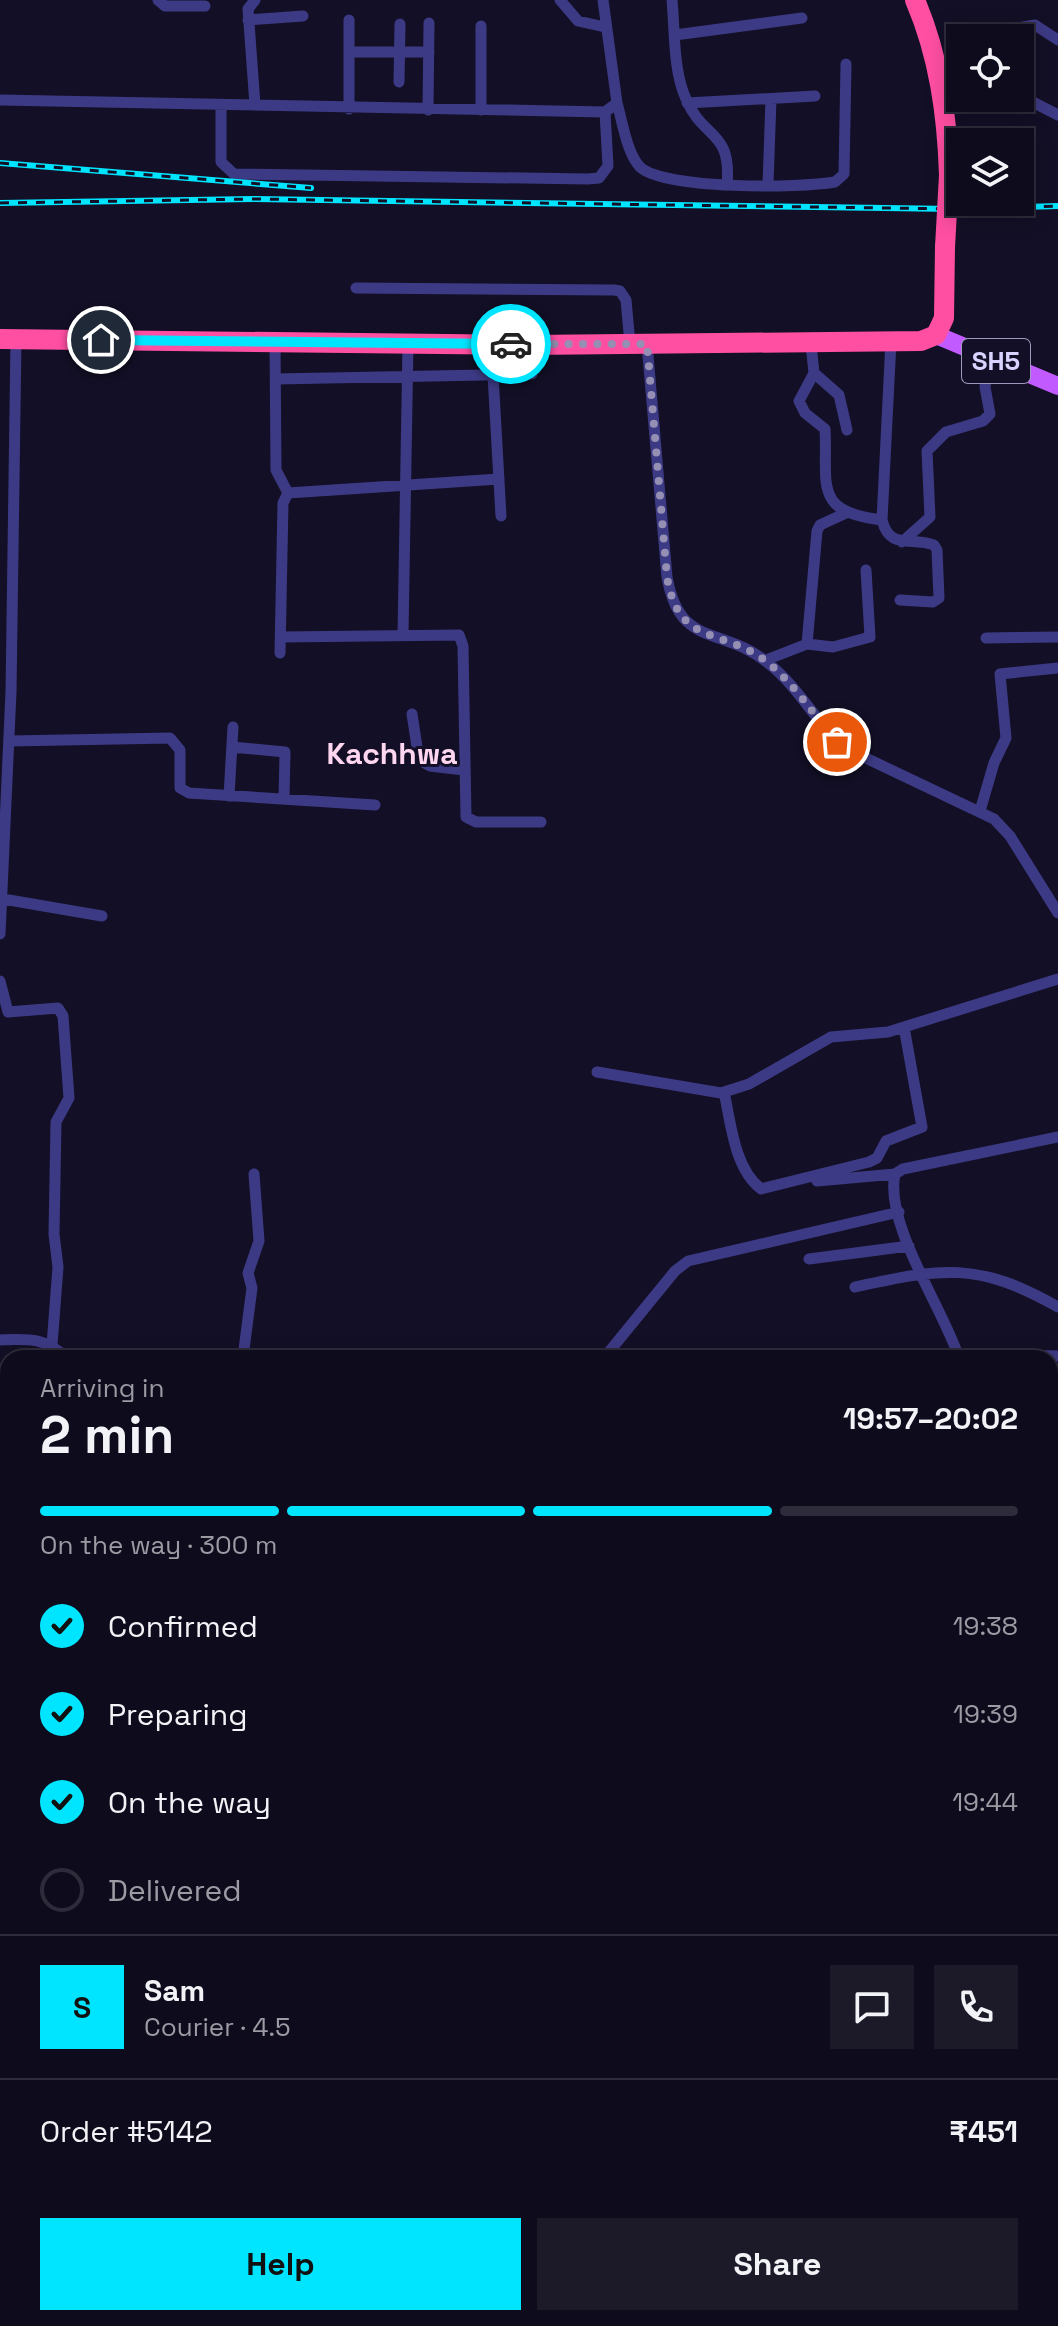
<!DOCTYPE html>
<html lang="en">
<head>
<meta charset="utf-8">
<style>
	:root { --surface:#0e0b1c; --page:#1c1929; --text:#f1f3f6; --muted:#9b9ba3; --line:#2e2b3b; --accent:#00e5ff }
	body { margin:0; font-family:"Space Grotesk",sans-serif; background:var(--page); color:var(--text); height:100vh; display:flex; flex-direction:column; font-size:30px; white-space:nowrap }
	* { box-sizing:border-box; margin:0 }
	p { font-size:26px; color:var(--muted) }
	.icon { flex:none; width:44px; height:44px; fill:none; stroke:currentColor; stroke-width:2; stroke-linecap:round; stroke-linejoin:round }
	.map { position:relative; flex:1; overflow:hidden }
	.side { position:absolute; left:0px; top:1350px; width:1058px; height:976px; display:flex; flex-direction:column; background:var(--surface); border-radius:24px 24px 0 0; box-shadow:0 4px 20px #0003,0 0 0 2px var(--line) }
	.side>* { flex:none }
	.fabs { position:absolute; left:946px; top:24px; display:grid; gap:16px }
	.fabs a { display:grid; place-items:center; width:88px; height:88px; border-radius:0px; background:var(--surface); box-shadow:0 4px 20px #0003,0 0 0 2px var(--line); font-size:40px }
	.pin { position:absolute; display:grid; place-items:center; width:68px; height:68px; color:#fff; margin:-34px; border:4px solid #fff; border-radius:50%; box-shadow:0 2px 8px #0007 }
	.courier { position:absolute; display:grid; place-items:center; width:80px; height:80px; margin:-40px; border:6px solid #00e5ff; border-radius:50%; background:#fff; color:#222; box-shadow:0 2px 10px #0007 }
	.head em { font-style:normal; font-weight:800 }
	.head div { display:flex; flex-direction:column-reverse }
	.head { display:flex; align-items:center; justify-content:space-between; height:136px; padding:0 40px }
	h1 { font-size:52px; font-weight:800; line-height:60px }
	.bar { display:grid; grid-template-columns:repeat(4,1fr); gap:12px 8px; align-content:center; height:96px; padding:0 40px }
	.bar i { height:10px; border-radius:6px; background:var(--line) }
	.bar .on { background:var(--accent) }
	.bar p { grid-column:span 4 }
	.line { display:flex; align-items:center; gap:20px; padding:0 40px; border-top:2px solid var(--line) }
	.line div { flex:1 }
	.round { display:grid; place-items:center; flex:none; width:84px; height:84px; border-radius:0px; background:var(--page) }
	ol { padding:0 40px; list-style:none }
	li { display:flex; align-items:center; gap:24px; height:88px }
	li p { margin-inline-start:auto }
	li .icon { padding:8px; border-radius:50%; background:var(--accent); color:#111; stroke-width:4 }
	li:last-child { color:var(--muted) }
	li i { width:44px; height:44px; border:4px solid var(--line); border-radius:50% }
	.action { display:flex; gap:16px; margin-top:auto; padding:16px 40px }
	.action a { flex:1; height:92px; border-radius:0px; background:var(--accent); color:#111; font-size:32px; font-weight:800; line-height:92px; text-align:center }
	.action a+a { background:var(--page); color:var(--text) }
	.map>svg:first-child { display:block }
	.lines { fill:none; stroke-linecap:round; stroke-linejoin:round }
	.street { stroke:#3d3a85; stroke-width:11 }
	.primary { stroke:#c25bff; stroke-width:18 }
	.highway { stroke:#ff4fa3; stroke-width:20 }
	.rail-casing { stroke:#00e5ff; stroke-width:6 }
	.rail { stroke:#130f26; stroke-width:3; stroke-dasharray:9; stroke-linecap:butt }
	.highway-bridge { stroke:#ff4fa3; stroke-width:20 }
	.done { stroke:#948fb3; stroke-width:8; stroke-dasharray:0 14.4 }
	.route { stroke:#00e5ff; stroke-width:10 }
	.labels { text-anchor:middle; stroke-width:6; stroke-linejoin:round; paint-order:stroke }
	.shield { fill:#130f26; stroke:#9e99be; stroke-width:2 }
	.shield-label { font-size:26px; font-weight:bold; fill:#d9d4ff }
	.neighbourhood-label { font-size:30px; font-weight:bold; fill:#ffd6f0; stroke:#130f26 }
</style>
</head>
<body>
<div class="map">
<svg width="1058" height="2326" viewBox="0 0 1058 2326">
	<rect width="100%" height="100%" fill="#130f26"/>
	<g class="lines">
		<path class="street" d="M158 0 165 6H205
			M255 0 248 9 255 105
			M560 0 578 21 605 27
			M672 0C675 32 673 70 686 99 703 140 732 129 727 185
			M248 20 303 16
			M675 35 802 18
			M1020 38 1023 27 1035 25 1058 40
			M1020 39 1027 99
			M349 52H429
			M939 66 960 84
			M399 82 400 24
			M1023 97 1058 115
			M0 100 605 112 617 103 603 0
			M617 103C622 120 627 154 640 167 665 190 800 188 835 182L844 174 846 64
			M687 103 815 96
			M221 106V162L234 174 588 179 599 178 608 166 605 112
			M349 109V20
			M428 110 429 23
			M481 110V26
			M768 184 771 99
			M356 288 614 290 620 291 626 300 630 344
			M891 341 882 520C890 551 911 536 934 545L937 550 939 598 933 602 900 600
			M275 342 276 470 288 493
			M647 344 667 577C680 650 722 625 768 663 795 684 814 717 837 742L849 750 994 819 1010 836 1058 913
			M811 344 814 373 799 401 805 413 825 429C828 484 812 512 882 520
			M814 373 839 395 847 430
			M493 375 501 516
			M276 379 532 374
			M902 542 930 517 927 451 946 432 983 421 990 414 985 387 990 358
			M403 635 408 343
			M281 637 459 635 463 646 466 817 476 822H541
			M986 638 1058 637
			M807 644 833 647 870 637 866 570
			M280 653 283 503 288 493 499 479
			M766 660 807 644 817 531 820 525 846 513
			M412 714 419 760 430 766 464 770
			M10 741 170 738 180 750V788L189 793 375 805
			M232 747 285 752 284 799
			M229 796 233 727
			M980 811 994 763 1006 738 1000 674 1058 668
			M3 899 102 916
			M0 934 11 692 16 339
			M0 981 8 1012 58 1008 63 1016 69 1098 56 1122 54 1234 58 1267 52 1345
			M597 1072 721 1093 749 1084 831 1037 888 1032 1058 979
			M724 1092C731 1123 734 1168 761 1189L869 1162 877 1158 886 1141 922 1127 904 1027
			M817 1181 895 1174
			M809 1259 909 1246
			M855 1287C942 1268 977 1261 1058 1307
			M0 1340C27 1339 47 1337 66 1358
			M994 1354 1058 1356
			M233 1358 243 1357 252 1288 248 1273 259 1241 254 1174
			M604 1358 675 1271 688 1261 899 1212
			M959 1358C944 1310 884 1224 895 1174L903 1169 1058 1137
			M0 1446V1457
			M1050 1477 1058 1468
			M0 1494 8 1537
			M1050 1605 1058 1604
			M0 1970 8 1954
			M0 2032 8 2033
			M1050 2043H1058
			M0 2105 8 2100
			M1050 2172 1058 2173
			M1050 2202 1058 2207
			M492 2318 521 2326
			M559 2326V2318"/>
		<path class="primary" d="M936 335 1058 386"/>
		<path class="highway" d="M915 0C939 56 947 114 949 175
			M0 339 530 345 921 341 936 335 944 318 945 247"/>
		<defs>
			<path id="rail" d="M0 163 311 188
				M0 203 253 199 954 209 1058 206"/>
		</defs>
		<use href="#rail" class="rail-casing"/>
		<use href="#rail" class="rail"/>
		<path class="highway-bridge" d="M945 247 949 175"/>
	</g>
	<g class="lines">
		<path class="done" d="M511 344H647L667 577C679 649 723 626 768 663 795 684 814 716 837 742"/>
		<path class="route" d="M101 340 511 344"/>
	</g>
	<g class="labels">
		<rect class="shield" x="962" y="339" width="68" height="44" rx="6"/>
		<g class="shield-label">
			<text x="996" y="370">SH5</text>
		</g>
		<g class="neighbourhood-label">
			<text x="392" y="764">Kachhwa</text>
		</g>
	</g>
</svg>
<div class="fabs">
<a><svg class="icon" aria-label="locate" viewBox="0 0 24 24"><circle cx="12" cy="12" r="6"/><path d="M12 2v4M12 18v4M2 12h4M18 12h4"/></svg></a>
<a><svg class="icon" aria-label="layers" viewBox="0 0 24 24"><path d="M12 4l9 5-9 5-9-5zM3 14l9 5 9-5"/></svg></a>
</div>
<div class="pin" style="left:837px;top:742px;background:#ea580c"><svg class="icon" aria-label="bag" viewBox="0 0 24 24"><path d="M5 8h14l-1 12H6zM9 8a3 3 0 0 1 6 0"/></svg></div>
<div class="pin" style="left:101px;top:340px;background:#1f2937"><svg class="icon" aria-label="home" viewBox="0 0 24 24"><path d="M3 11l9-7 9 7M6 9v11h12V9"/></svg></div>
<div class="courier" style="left:511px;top:344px"><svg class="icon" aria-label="car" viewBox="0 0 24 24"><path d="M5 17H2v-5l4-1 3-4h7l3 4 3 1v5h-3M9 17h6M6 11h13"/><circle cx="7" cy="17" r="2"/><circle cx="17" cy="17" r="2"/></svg></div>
<section class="side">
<div class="head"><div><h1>2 min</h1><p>Arriving in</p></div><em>19:57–20:02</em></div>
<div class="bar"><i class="on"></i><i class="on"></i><i class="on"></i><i></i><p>On the way · 300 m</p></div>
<ol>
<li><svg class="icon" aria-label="check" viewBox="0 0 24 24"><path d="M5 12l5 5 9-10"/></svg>Confirmed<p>19:38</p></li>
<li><svg class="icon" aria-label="check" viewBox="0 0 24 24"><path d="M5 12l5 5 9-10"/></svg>Preparing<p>19:39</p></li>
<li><svg class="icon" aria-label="check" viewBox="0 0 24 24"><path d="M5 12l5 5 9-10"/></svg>On the way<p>19:44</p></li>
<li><i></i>Delivered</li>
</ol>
<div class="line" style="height:144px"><b class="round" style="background:var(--accent);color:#111">S</b><div><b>Sam</b><p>Courier · 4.5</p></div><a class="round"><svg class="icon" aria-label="chat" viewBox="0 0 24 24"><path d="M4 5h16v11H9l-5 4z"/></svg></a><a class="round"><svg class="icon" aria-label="phone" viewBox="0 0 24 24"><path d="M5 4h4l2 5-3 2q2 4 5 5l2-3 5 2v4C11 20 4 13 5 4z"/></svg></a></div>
<div class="line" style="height:104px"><div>Order #5142</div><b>₹451</b></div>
<div class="action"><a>Help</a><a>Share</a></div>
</section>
</div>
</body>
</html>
